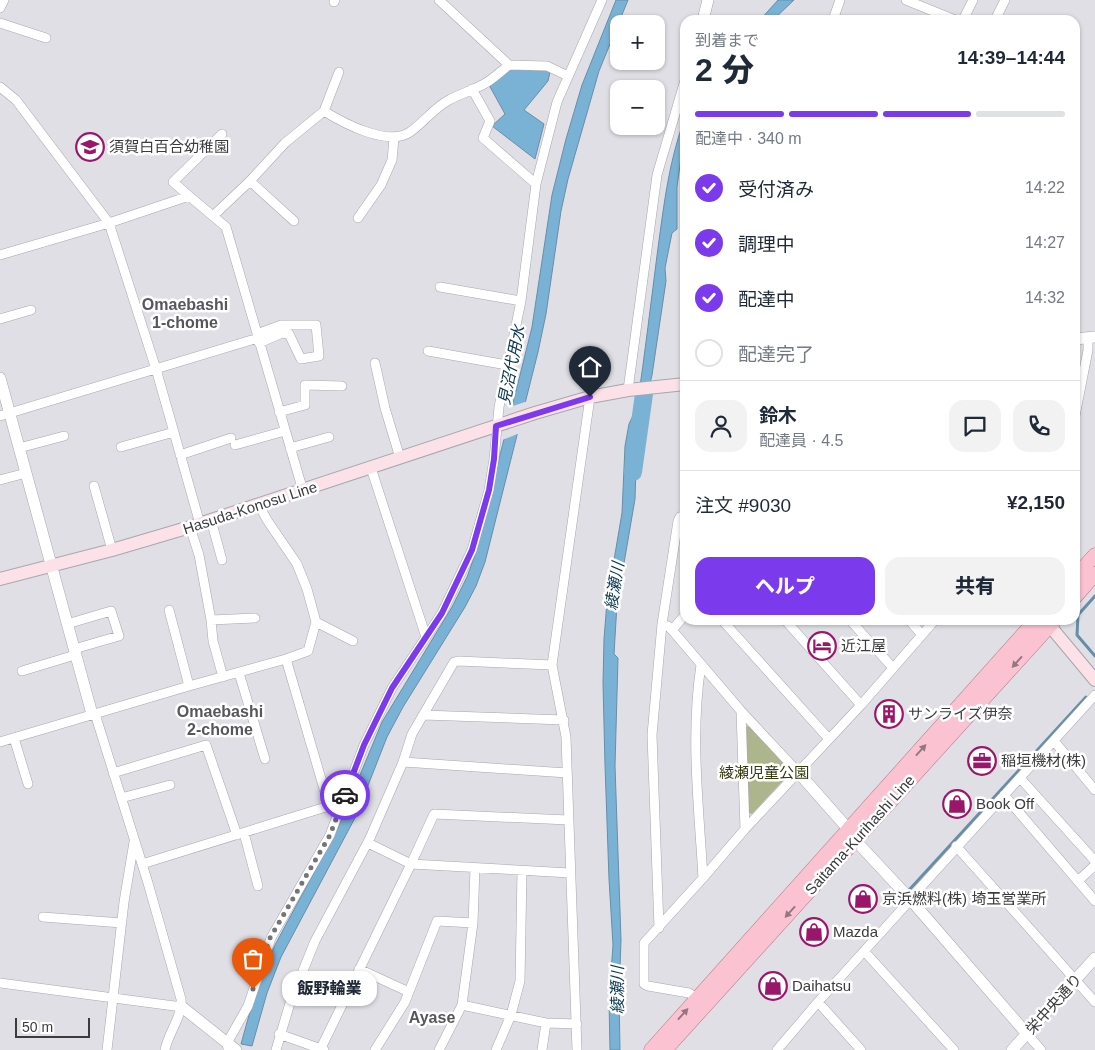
<!DOCTYPE html>
<html lang="ja">
<head>
<meta charset="utf-8">
<style>
	:root { --surface:#fff; --page:#f2f2f3; --text:#1f2937; --muted:#747a83; --line:#e0e1e3; --accent:#7c3aed }
	body { margin:0; font-family:Arial,"Noto Sans JP",sans-serif; background:var(--page); color:var(--text); height:100vh; display:flex; flex-direction:column; font-size:19px; white-space:nowrap }
	* { box-sizing:border-box; margin:0 }
	p { font-size:16px; color:var(--muted) }
	.icon { flex:none; width:28px; height:28px; fill:none; stroke:currentColor; stroke-width:2; stroke-linecap:round; stroke-linejoin:round }
	.map { position:relative; flex:1; overflow:hidden }
	.details { position:absolute; left:680px; top:15px; width:400px; height:610px; display:flex; flex-direction:column; background:var(--surface); border-radius:15px; box-shadow:0 1px 4px #0004 }
	.details>* { flex:none }
	.fabs { position:absolute; left:610px; top:15px; display:grid; gap:10px }
	.fabs a { display:grid; place-items:center; width:55px; height:55px; border-radius:10px; background:var(--surface); box-shadow:0 1px 4px #0004; font-size:25px }
	.scale { position:absolute; left:15px; bottom:12px; width:75px; box-sizing:border-box; padding-left:5px; border:2px solid #3c3b3e; border-top:0; font-size:14px; line-height:18px; white-space:nowrap; color:#3c3b3e; -webkit-text-stroke:4px #fff; paint-order:stroke }
	.pin { position:absolute; display:grid; place-items:center; width:42px; height:42px; color:#fff; margin:-51px -21px; border-radius:50% 50% 50% 0; rotate:-45deg; box-shadow:0 0 5px #0007 }
	.pin .icon { rotate:45deg }
	.courier { position:absolute; display:grid; place-items:center; width:50px; height:50px; margin:-25px; border:4px solid #7c3aed; border-radius:50%; background:#fff; color:#222; box-shadow:0 1px 6px #0007 }
	.bubble { position:absolute; height:35px; border-radius:15px; background:var(--surface); box-shadow:0 1px 4px #0004; font-size:16px; font-weight:800; line-height:35px; text-align:center }
	.overview em { font-style:normal; font-weight:800 }
	.overview div { display:flex; flex-direction:column-reverse }
	.overview { display:flex; align-items:center; justify-content:space-between; height:85px; padding:0 15px }
	h1 { font-size:32px; font-weight:800; line-height:38px }
	.bar { display:grid; grid-template-columns:repeat(4,1fr); gap:8px 5px; align-content:center; height:60px; padding:0 15px }
	.bar i { height:6px; border-radius:4px; background:var(--line) }
	.bar .selected { background:var(--accent) }
	.bar p { grid-column:span 4 }
	.line { display:flex; align-items:center; gap:12px; padding:0 15px; border-top:1px solid var(--line) }
	.line div { flex:1 }
	.round { display:grid; place-items:center; flex:none; width:52px; height:52px; border-radius:15px; background:var(--page) }
	ol { padding:0 15px; list-style:none }
	li { display:flex; align-items:center; gap:15px; height:55px }
	li p { margin-inline-start:auto }
	li .icon { padding:5px; border-radius:50%; background:var(--accent); color:#fff; stroke-width:4 }
	li:last-child { color:var(--muted) }
	li i { width:28px; height:28px; border:2px solid var(--line); border-radius:50% }
	.primary-button { display:flex; gap:10px; margin-top:auto; padding:10px 15px }
	.primary-button a { flex:1; height:58px; border-radius:15px; background:var(--accent); color:#fff; font-size:20px; font-weight:800; line-height:58px; text-align:center }
	.primary-button a+a { background:var(--page); color:var(--text) }
	.map>svg:first-child { display:block }
	.green { fill:#adb58d }
	.water { fill:#7ab2d6; stroke:#678ea8 }
	.pier { fill:#dfdfe5 }
	.lines { fill:none; stroke-linecap:round; stroke-linejoin:round }
	.stream { stroke:#678ea8; stroke-width:3 }
	.river { stroke:#7ab2d6; stroke-width:18 }
	.minor-casing { stroke:#a7a7ad; stroke-width:10 }
	.tertiary-casing { stroke:#a7a7ad; stroke-width:12 }
	.secondary-casing { stroke:#a7a7ad; stroke-width:14 }
	.primary-casing { stroke:#b77989; stroke-width:15 }
	.minor { stroke:#fff; stroke-width:9 }
	.tertiary { stroke:#fff; stroke-width:11 }
	.secondary { stroke:#fde1e8; stroke-width:12 }
	.primary { stroke:#fbc2d1; stroke-width:14 }
	.oneway { fill:#927880 }
	.done { stroke:#757478; stroke-width:5; stroke-dasharray:0 9 }
	.route { stroke:#7c3aed; stroke-width:6 }
	.labels { text-anchor:middle; stroke-width:5; stroke-linejoin:round; paint-order:stroke }
	.poi-label { font-size:15px; fill:#3c3b3e; stroke:#fff; text-anchor:start }
	.street-label { font-size:15px; fill:#3c3b3e; stroke:#fff }
	.park-label { font-size:15px; fill:#34390c; stroke:#fff }
	.neighbourhood-label { font-size:16px; font-weight:bold; fill:#56565b; stroke:#fff }
	.water-label { font-size:16px; font-style:italic; fill:#093851; stroke:#fff }
</style>
</head>
<body>
<div class="map">
<svg width="1095" height="1050" viewBox="0 0 1095 1050">
	<rect width="100%" height="100%" fill="#dfdfe5"/>
	<path class="green" d="M750 726 791 772 752 814 747 812 743 727Z"/>
	<path class="water" d="M616 0H628L599 71 568 179 561 211 546 314 538 352 485 562 476 586 465 607 403 707 387 737 356 816 281 957 267 993 252 1046 241 1044 256 990 275 945 338 828 382 722 452 607 467 577 475 555 532 327 552 195 566 139 582 85Z
		M778 0H794L773 20H760Z
		M511 68 546 69 550 72 548 81 524 110 544 124 535 159 492 126 505 114 489 85Z
		M685 118V144L681 158 677 187V229L672 233 665 268 666 281 652 375 637 437 635 499 617 604 614 654 618 658 615 766 621 940 619 995 620 1050H610L609 1000 613 945 609 879 605 765 603 683 604 639 607 601 622 513 625 446 629 424 637 407C645 354 651 301 658 248 664 204 669 160 685 118Z"/>
	<path class="pier" d="M528 401 520 433 502 440 510 407Z"/>
	<g class="lines">
		<path class="stream" d="M1095 596 1078 615 1077 635 1095 656
			M910 889 1086 697"/>
		<path class="river" d="M633 472 644 394"/>
		<defs>
			<path id="minor" d="M439 0 509 65
				M906 0 955 20
				M334 2 335 0
				M0 8 4 0
				M833 20 840 0
				M963 20 973 0
				M995 20 1005 0
				M0 23 46 38
				M0 87 16 100 109 223 156 369 200 524
				M472 89 490 121 483 138 536 184
				M324 111 339 72
				M250 181 294 221
				M189 196 173 182 222 134
				M213 216 250 181 285 143 324 111C343 123 388 147 410 132 424 122 434 108 449 100 460 94 473 90 484 84 493 79 501 71 509 65L547 66 568 76
				M358 218 381 185 392 160 394 138
				M0 255 109 223 189 196 226 227 303 491
				M440 287 521 301
				M0 319 31 310
				M257 334 281 325H316L319 356 301 359 289 334 282 333 259 343
				M428 351 507 365
				M375 363 385 408 400 458
				M628 390 657 175 685 80
				M279 412 305 405V385L342 386
				M0 416 258 338
				M1075 416 1088 350V338
				M235 445 285 431
				M121 447 174 432
				M19 448 64 436
				M290 448 329 437
				M180 455 231 438
				M371 468 426 637
				M0 480 26 473
				M94 486 112 550
				M211 520 222 560
				M190 527 199 555 211 620 213 641 223 677
				M169 610 189 686
				M211 620 255 618
				M722 620 829 739
				M785 620 861 705
				M850 620 893 668
				M909 620 922 635
				M316 622 353 641
				M67 624 111 611 119 636 74 649
				M662 624 668 626 672 630 741 711 798 772
				M672 630 685 615
				M286 659 329 806
				M701 665C690 735 699 808 703 878
				M22 671 75 655
				M239 673 265 759
				M741 711 745 829
				M92 714 96 717 148 883 181 999C183 1016 168 1033 165 1050
				M423 715 564 720
				M14 738 28 784
				M1054 741 1095 790
				M0 742 189 686 286 659 308 651 316 622 307 589 297 564 267 520 259 505
				M403 762 567 773
				M113 773 206 745 237 835
				M1020 778 1095 861
				M1004 795 1095 901
				M121 798 170 785
				M244 833 258 886
				M368 843 411 864 570 873
				M956 846 1095 1002
				M142 864 329 806 341 804
				M1078 881 1095 865
				M43 917 122 923
				M659 928 652 735 662 624 678 521 680 517 685 519
				M864 951 954 1050
				M359 969 409 992
				M0 983 182 1007
				M697 998 689 993 648 986 644 984V943L703 878 745 829 861 705 935 620
				M818 1002 861 1050
				M462 1005 546 1023 577 1024
				M279 1034 324 1050
				M1027 1034 1041 1050
				M321 1048 411 864 434 814 568 820
				M228 1049 227 1043 248 1006 271 938 330 835 364 745 392 688 442 613 472 550 489 490 494 459 499 407 521 301 536 184 557 102 602 0
				M107 1050 124 902 134 842
				M276 1050 290 1003 315 941 370 838 403 762 412 734 454 662 458 661 552 665
				M375 1050 405 1002 437 921 473 923
				M439 1050 462 1005 473 923 475 868
				M496 1050 511 1015 520 981 522 871
				M542 1050 546 1023
				M577 1050 566 737 552 665 590 397
				M777 1050 818 1002 904 907 910 899 1095 695"/>
			<path id="tertiary" d="M703 20 708 0
				M1075 339 1095 337
				M0 378 92 714
				M798 772 849 830
				M855 840 910 899 1027 1034
				M182 1007 236 1050
				M1012 1050 1095 958"/>
			<path id="secondary" d="M0 579 112 550 190 527 535 413 590 397 628 390 685 384
				M1045 620 1095 680"/>
			<path id="primary" d="M1075 577 1095 555
				M1075 597 1095 574
				M651 1050 1036 620
				M665 1050 1055 620"/>
		</defs>
		<use href="#minor" class="minor-casing"/>
		<use href="#tertiary" class="tertiary-casing"/>
		<use href="#secondary" class="secondary-casing"/>
		<use href="#primary" class="primary-casing"/>
		<use href="#minor" class="minor"/>
		<use href="#tertiary" class="tertiary"/>
		<use href="#secondary" class="secondary"/>
		<use href="#primary" class="primary"/>
	</g>
	<defs><path id="oneway-solid" d="M-6-.8H1V-3.2L6.5 0L1 3.2V.8H-6Z" transform="scale(1.25)"/></defs>
	<g class="oneway">
		<use href="#oneway-solid" transform="translate(1017 662) rotate(132)"/>
		<use href="#oneway-solid" transform="translate(921 750) rotate(-48)"/>
		<use href="#oneway-solid" transform="translate(790 912) rotate(132)"/>
		<use href="#oneway-solid" transform="translate(683 1014) rotate(-48)"/>
	</g>
	<g class="lines">
		<path class="done" d="M253 989 270 938 330 835 345 795"/>
		<path class="route" d="M345 795 364 745 392 688 442 613 472 550 489 490 494 459 496 426 590 397"/>
	</g>
	<defs>
		<symbol id="school-ring" viewBox="-11 -11 22 22"><circle r="9.5" fill="#fff" stroke="#99166b" stroke-width="1.5"/><path d="M0-5L7-2L0 1L-7-2ZM-4 1L0 2.5L4 1V4Q0 6-4 4Z" fill="#99166b"/></symbol>
		<symbol id="hotel-ring" viewBox="-11 -11 22 22"><circle r="9.5" fill="#fff" stroke="#99166b" stroke-width="1.5"/><path d="M-6-4.5h1.5V1H6V5H4.5V3h-9V5H-6ZM-4 0a1.8 1.8 0 1 1 3.6 0ZM.5 0V-2.5h3Q6-2.5 6 0Z" fill="#99166b"/></symbol>
		<symbol id="building-ring" viewBox="-11 -11 22 22"><circle r="9.5" fill="#fff" stroke="#99166b" stroke-width="1.5"/><path d="M-4-6H4V6H1V3H-1V6H-4ZM-2.5-4.3h1.7v1.8h-1.7ZM.8-4.3h1.7v1.8H.8ZM-2.5-1h1.7V.8h-1.7ZM.8-1h1.7V.8H.8Z" fill="#99166b"/></symbol>
		<symbol id="office-ring" viewBox="-11 -11 22 22"><circle r="9.5" fill="#fff" stroke="#99166b" stroke-width="1.5"/><path d="M-6-3h4V-5.5h4V-3h4V5H-6ZM-1-4.5V-3h2v-1.5ZM-6 0V1H6V0Z" fill="#99166b"/></symbol>
		<symbol id="shop-ring" viewBox="-11 -11 22 22"><circle r="9.5" fill="#fff" stroke="#99166b" stroke-width="1.5"/><path d="M-5-2.5h2.3a2.7 3.5 0 0 1 5.4 0H5L5.5 6h-11ZM-1.5-2.5h3a1.5 2.3 0 0 0-3 0Z" fill="#99166b"/></symbol>
	</defs>
	<g fill-rule="evenodd">
		<use href="#school-ring" x="74" y="131" width="32" height="32"/>
		<use href="#hotel-ring" x="806" y="630" width="32" height="32"/>
		<use href="#building-ring" x="873" y="698" width="32" height="32"/>
		<use href="#office-ring" x="966" y="745" width="32" height="32"/>
		<use href="#shop-ring" x="941" y="788" width="32" height="32"/>
		<use href="#shop-ring" x="847" y="883" width="32" height="32"/>
		<use href="#shop-ring" x="798" y="916" width="32" height="32"/>
		<use href="#shop-ring" x="757" y="970" width="32" height="32"/>
	</g>
	<g class="labels">
		<g class="poi-label">
			<text x="109" y="152">須賀白百合幼稚園</text>
			<text x="841" y="651">近江屋</text>
			<text x="908" y="719">サンライズ伊奈</text>
			<text x="1001" y="766">稲垣機材(株)</text>
			<text x="976" y="809">Book Off</text>
			<text x="882" y="904">京浜燃料(株) 埼玉営業所</text>
			<text x="833" y="937">Mazda</text>
			<text x="792" y="991">Daihatsu</text>
		</g>
		<g class="street-label">
			<text transform="translate(250 508) rotate(-18)" y="5">Hasuda-Konosu Line</text>
			<text transform="translate(860 835) rotate(-48)" y="5">Saitama-Kurihashi Line</text>
			<text transform="translate(1054 1004) rotate(-48)" y="5">栄中央通り</text>
		</g>
		<g class="park-label">
			<text x="764" y="778">綾瀬児童公園</text>
		</g>
		<g class="neighbourhood-label">
			<text x="185" y="310">Omaebashi<tspan x="185" dy="18">1-chome</tspan></text>
			<text x="220" y="717">Omaebashi<tspan x="220" dy="18">2-chome</tspan></text>
			<text x="432" y="1023">Ayase</text>
		</g>
		<g class="water-label">
			<text transform="translate(511 365) rotate(-79)" y="6">見沼代用水</text>
			<text transform="translate(614 586) rotate(-81)" y="6">綾瀬川</text>
			<text transform="translate(617 990) rotate(-90)" y="6">綾瀬川</text>
		</g>
	</g>
</svg>
<div class="fabs">
<a>+</a>
<a>−</a>
</div>
<div class="scale">50 m</div>
<div class="pin" style="left:253px;top:989px;background:#ea580c"><svg class="icon" aria-label="bag" viewBox="0 0 24 24"><path d="M5 8h14l-1 12H6zM9 8a3 3 0 0 1 6 0"/></svg></div>
<div class="pin" style="left:590px;top:397px;background:#1f2937"><svg class="icon" aria-label="home" viewBox="0 0 24 24"><path d="M3 11l9-7 9 7M6 9v11h12V9"/></svg></div>
<div class="courier" style="left:345px;top:795px"><svg class="icon" aria-label="car" viewBox="0 0 24 24"><path d="M5 17H2v-5l4-1 3-4h7l3 4 3 1v5h-3M9 17h6M6 11h13"/><circle cx="7" cy="17" r="2"/><circle cx="17" cy="17" r="2"/></svg></div>
<div class="bubble" style="left:282px;top:971px;width:95px">飯野輪業</div>
<section class="details">
<div class="overview"><div><h1>2 分</h1><p>到着まで</p></div><em>14:39–14:44</em></div>
<div class="bar"><i class="selected"></i><i class="selected"></i><i class="selected"></i><i></i><p>配達中 · 340 m</p></div>
<ol>
<li><svg class="icon" aria-label="check" viewBox="0 0 24 24"><path d="M5 12l5 5 9-10"/></svg>受付済み<p>14:22</p></li>
<li><svg class="icon" aria-label="check" viewBox="0 0 24 24"><path d="M5 12l5 5 9-10"/></svg>調理中<p>14:27</p></li>
<li><svg class="icon" aria-label="check" viewBox="0 0 24 24"><path d="M5 12l5 5 9-10"/></svg>配達中<p>14:32</p></li>
<li><i></i>配達完了</li>
</ol>
<div class="line" style="height:90px"><a class="round"><svg class="icon" aria-label="person" viewBox="0 0 24 24"><circle cx="12" cy="8" r="4"/><path d="M4 21q1-7 8-7t8 7"/></svg></a><div><b>鈴木</b><p>配達員 · 4.5</p></div><a class="round"><svg class="icon" aria-label="chat" viewBox="0 0 24 24"><path d="M4 5h16v11H9l-5 4z"/></svg></a><a class="round"><svg class="icon" aria-label="phone" viewBox="0 0 24 24"><path d="M5 4h4l2 5-3 2q2 4 5 5l2-3 5 2v4C11 20 4 13 5 4z"/></svg></a></div>
<div class="line" style="height:65px"><div>注文 #9030</div><b>¥2,150</b></div>
<div class="primary-button"><a>ヘルプ</a><a>共有</a></div>
</section>
</div>
</body>
</html>
